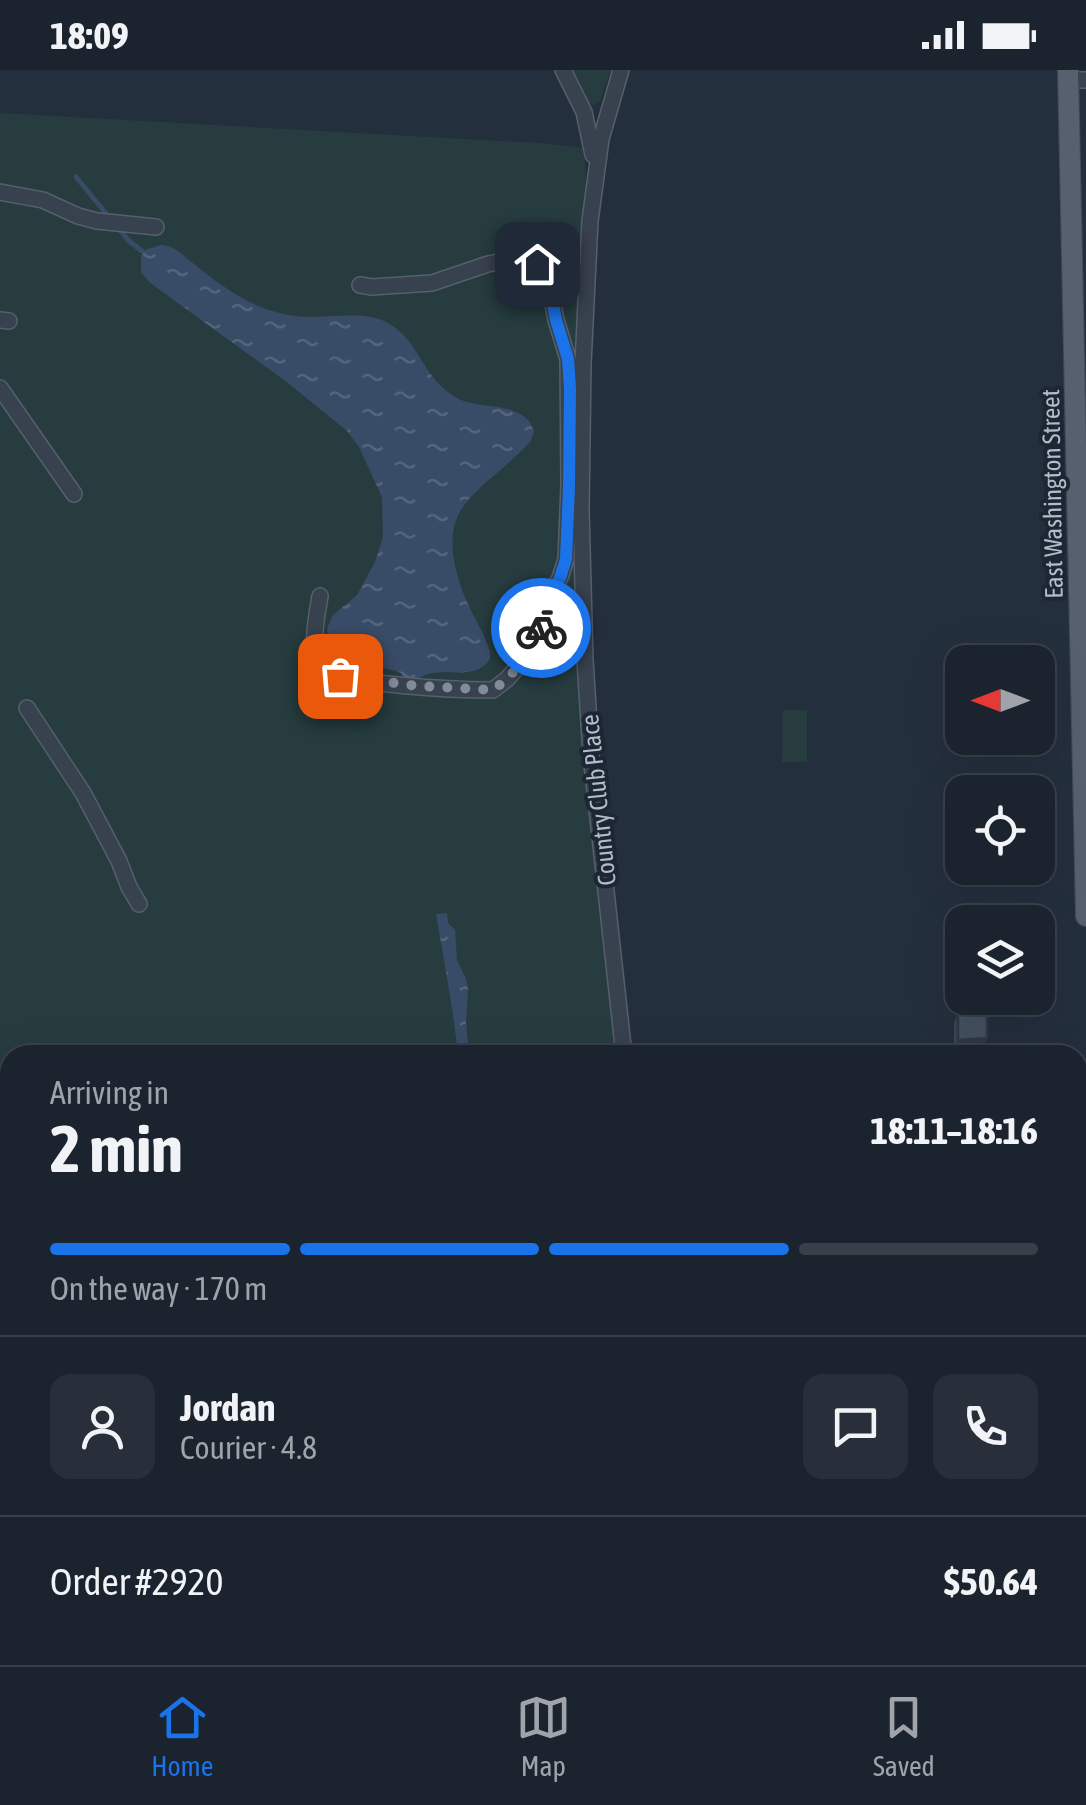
<!DOCTYPE html>
<html lang="en">
<head>
<meta charset="utf-8">
<style>
	:root { --surface:#1b232e; --page:#282f3a; --text:#f1f3f6; --muted:#a0a4aa; --line:#39404a; --accent:#1a73e8 }
	body { margin:0; font-family:"Asap Condensed",sans-serif; background:var(--page); color:var(--text); height:100vh; display:flex; flex-direction:column; font-size:38px; white-space:nowrap }
	* { box-sizing:border-box; margin:0 }
	p { font-size:32px; color:var(--muted) }
	.icon { flex:none; width:55px; height:55px; fill:none; stroke:currentColor; stroke-width:2; stroke-linecap:round; stroke-linejoin:round }
	.map { position:relative; flex:1; overflow:hidden }
	.sheet { position:absolute; left:0px; top:975px; width:1088px; height:620px; display:flex; flex-direction:column; background:var(--surface); border-radius:30px 30px 0 0; box-shadow:0 10px 40px #0002,0 0 0 2px var(--line) }
	.sheet>* { flex:none }
	.needle { width:65px; rotate:270deg }
	.buttons { position:absolute; left:945px; top:575px; display:grid; gap:20px }
	.buttons a { display:grid; place-items:center; width:110px; height:110px; border-radius:20px; background:var(--surface); box-shadow:0 10px 40px #0002,0 0 0 2px var(--line); font-size:50px }
	.pin { position:absolute; display:grid; place-items:center; width:85px; height:85px; color:#fff; margin:-42px; border-radius:20px; box-shadow:0 5px 15px #0006 }
	.courier { position:absolute; display:grid; place-items:center; width:100px; height:100px; margin:-50px; border:8px solid #1a73e8; border-radius:50%; background:#fff; color:#222; box-shadow:0 2px 12px #0007 }
	.headline em { font-style:normal; font-weight:700 }
	.headline div { display:flex; flex-direction:column-reverse }
	.headline { display:flex; align-items:center; justify-content:space-between; height:170px; padding:0 50px }
	h1 { font-size:65px; font-weight:700; line-height:75px }
	.bar { display:grid; grid-template-columns:repeat(4,1fr); gap:15px 10px; align-content:center; height:120px; padding:0 50px }
	.bar i { height:12px; border-radius:8px; background:var(--line) }
	.bar .current { background:var(--accent) }
	.bar p { grid-column:span 4 }
	.line { display:flex; align-items:center; gap:25px; padding:0 50px; border-top:2px solid var(--line) }
	.line div { flex:1 }
	.round { display:grid; place-items:center; flex:none; width:105px; height:105px; border-radius:20px; background:var(--page) }
	.status { display:flex; justify-content:space-between; align-items:center; height:70px; padding:0 50px; background:var(--surface); direction:ltr }
	.status svg { height:28px; fill:currentColor }
	.tab-bar { display:flex; justify-content:space-around; align-items:center; height:140px; border-top:2px solid var(--line); background:var(--surface); font-size:28px; color:var(--muted) }
	.tab-bar a { display:grid; justify-items:center; gap:5px }
	.tab-bar .current { color:var(--accent) }
	.map>svg:first-child { display:block }
	.grass { fill:#263c3f }
	.water { fill:url(#water-ripples) }
	.lines { fill:none; stroke-linecap:round; stroke-linejoin:round }
	.stream { stroke:#394c67; stroke-width:5 }
	.minor-casing { stroke:#565f6c; stroke-width:18 }
	.major-casing { stroke:#414a57; stroke-width:22 }
	.minor { stroke:#38414e; stroke-width:15 }
	.major { stroke:#56606e; stroke-width:20 }
	.wall { fill:#3b4654 }
	.shaded-wall { fill:#303945 }
	.building { fill:#455162; stroke:#303945; stroke-width:2.5 }
	.done { stroke:#828b98; stroke-width:10; stroke-dasharray:0 18 }
	.route { stroke:#1a73e8; stroke-width:12 }
	.labels { text-anchor:middle; stroke-width:8; stroke-linejoin:round; paint-order:stroke }
	.street-label { font-size:25px; fill:#b4bcc9; stroke:#1d2633 }
</style>
</head>
<body>
<div class="status"><b>18:09</b><svg viewBox="0 0 49 12"><path d="M0 12V9h3v3zM5 12V6h3v6zM10 12V3h3v9zM15 12V0h3v12zM26 1h20v11H26zM47 4h2v5h-2z"/></svg></div>
<div class="map">
<svg width="1086" height="1595" viewBox="0 0 1086 1595">
	<defs>
		<pattern id="water-ripples" width="26" height="14" patternUnits="userSpaceOnUse" patternTransform="scale(2.5)"><rect width="26" height="14" fill="#394c67"/><path d="M2 4q2-2 4 0t4 0M15 11q2-2 4 0t4 0" fill="none" stroke="#53647b"/></pattern>
	</defs>
	<rect width="100%" height="100%" fill="#242f3e"/>
	<path class="grass" d="M573 0H611L600 32 593 35 589 32Z
		M0 43 539 73 584 78 586 109 576 275 575 492 581 655 590 758 617 985H10V1585H602L603 1595H0Z
		M783 640H807V692H782Z"/>
	<path class="water" d="M161 175C176 176 183 186 194 194 215 211 240 230 266 239 280 244 296 247 311 247 334 247 367 241 388 253 423 273 421 311 461 330 485 340 526 331 534 362L530 372C476 429 430 433 464 525 472 545 484 562 490 582V589C472 615 437 592 417 610L403 608 401 603 396 601 348 590 333 578 328 566 327 559 332 546 357 525 375 492 383 467 382 427 359 377 347 361 288 313 149 212 141 202V186L145 180Z
		M447 843 448 853 455 860 457 890 466 909 468 919 466 952 469 985H458C453 937 444 891 436 844Z"/>
	<g class="lines">
		<path class="stream" d="M76 107 109 147
			M119 159 129 171 142 181
			M260 1595V1589L267 1585"/>
		<defs>
			<path id="minor" d="M563 0 584 42 593 85
				M621 0 601 69 590 151 583 294 581 440 585 590 591 685 624 985
				M1068 10H1086
				M0 122 43 130 78 146 97 151 156 157
				M0 250 9 251
				M0 318 74 424
				M320 526C317 545 309 579 322 596 338 616 464 620 493 620L507 609 539 573 545 532 560 508 566 489 569 416 568 289 556 250 548 209 537 194 514 189 488 194 432 213 372 217 360 215
				M27 638 83 723 119 791 129 817 139 834
				M9 1057 10 1058
				M0 1076 10 1083
				M0 1336 10 1339
				M0 1413 10 1417
				M182 1585V1595
				M612 1585 616 1595
				M881 1585V1595
				M238 1595 239 1585"/>
			<path id="major" d="M1068 0 1086 846"/>
		</defs>
		<use href="#minor" class="minor-casing"/>
		<use href="#major" class="major-casing"/>
		<use href="#minor" class="minor"/>
		<use href="#major" class="major"/>
	</g>
	<path class="wall" d="M958 943 984 979 954 981V953Z"/>
	<path class="shaded-wall" d="M987 968 984 979 954 981 958 970Z"/>
	<path class="building" d="M958 943H987V968L958 970Z"/>
	<g class="lines">
		<path class="done" d="M340 606 418 616 493 620 506 610 539 574 541 558"/>
		<path class="route" d="M537 194 548 209 556 250 568 289 570 319 569 416 566 489 560 508 545 532 541 558"/>
	</g>
	<g class="labels">
		<g class="street-label">
			<text transform="translate(1052 424) rotate(-91)" y="9">East Washington Street</text>
			<text transform="translate(598 730) rotate(-96)" y="9">Country Club Place</text>
		</g>
	</g>
</svg>
<div class="buttons">
<a><svg class="needle" viewBox="-14 -14 28 28"><path d="M0-13l5 13h-10z" fill="#e53935"/><path d="M0 13l5-13h-10z" fill="#a0a4aa"/></svg></a>
<a><svg class="icon" aria-label="locate" viewBox="0 0 24 24"><circle cx="12" cy="12" r="6"/><path d="M12 2v4M12 18v4M2 12h4M18 12h4"/></svg></a>
<a><svg class="icon" aria-label="layers" viewBox="0 0 24 24"><path d="M12 4l9 5-9 5-9-5zM3 14l9 5 9-5"/></svg></a>
</div>
<div class="pin" style="left:340px;top:606px;background:#ea580c"><svg class="icon" aria-label="bag" viewBox="0 0 24 24"><path d="M5 8h14l-1 12H6zM9 8a3 3 0 0 1 6 0"/></svg></div>
<div class="pin" style="left:537px;top:194px;background:#1f2937"><svg class="icon" aria-label="home" viewBox="0 0 24 24"><path d="M3 11l9-7 9 7M6 9v11h12V9"/></svg></div>
<div class="courier" style="left:541px;top:558px"><svg class="icon" aria-label="bike" viewBox="0 0 24 24"><circle cx="6" cy="16" r="4"/><circle cx="18" cy="16" r="4"/><path d="M6 16l4-8h5l3 8M10 8l3 8H6M13 5h3"/></svg></div>
<section class="sheet">
<div class="headline"><div><h1>2 min</h1><p>Arriving in</p></div><em>18:11–18:16</em></div>
<div class="bar"><i class="current"></i><i class="current"></i><i class="current"></i><i></i><p>On the way · 170 m</p></div>
<div class="line" style="height:180px"><a class="round"><svg class="icon" aria-label="person" viewBox="0 0 24 24"><circle cx="12" cy="8" r="4"/><path d="M4 21q1-7 8-7t8 7"/></svg></a><div><b>Jordan</b><p>Courier · 4.8</p></div><a class="round"><svg class="icon" aria-label="chat" viewBox="0 0 24 24"><path d="M4 5h16v11H9l-5 4z"/></svg></a><a class="round"><svg class="icon" aria-label="phone" viewBox="0 0 24 24"><path d="M5 4h4l2 5-3 2q2 4 5 5l2-3 5 2v4C11 20 4 13 5 4z"/></svg></a></div>
<div class="line" style="height:130px"><div>Order #2920</div><b>$50.64</b></div>
</section>
</div>
<nav class="tab-bar">
<a class="current"><svg class="icon" aria-label="home" viewBox="0 0 24 24"><path d="M3 11l9-7 9 7M6 9v11h12V9"/></svg>Home</a>
<a><svg class="icon" aria-label="map" viewBox="0 0 24 24"><path d="M3 6l6-2 6 2 6-2v14l-6 2-6-2-6 2zM9 4v14M15 6v14"/></svg>Map</a>
<a><svg class="icon" aria-label="saved" viewBox="0 0 24 24"><path d="M7 4h10v16l-5-4-5 4z"/></svg>Saved</a>
</nav>
</body>
</html>
